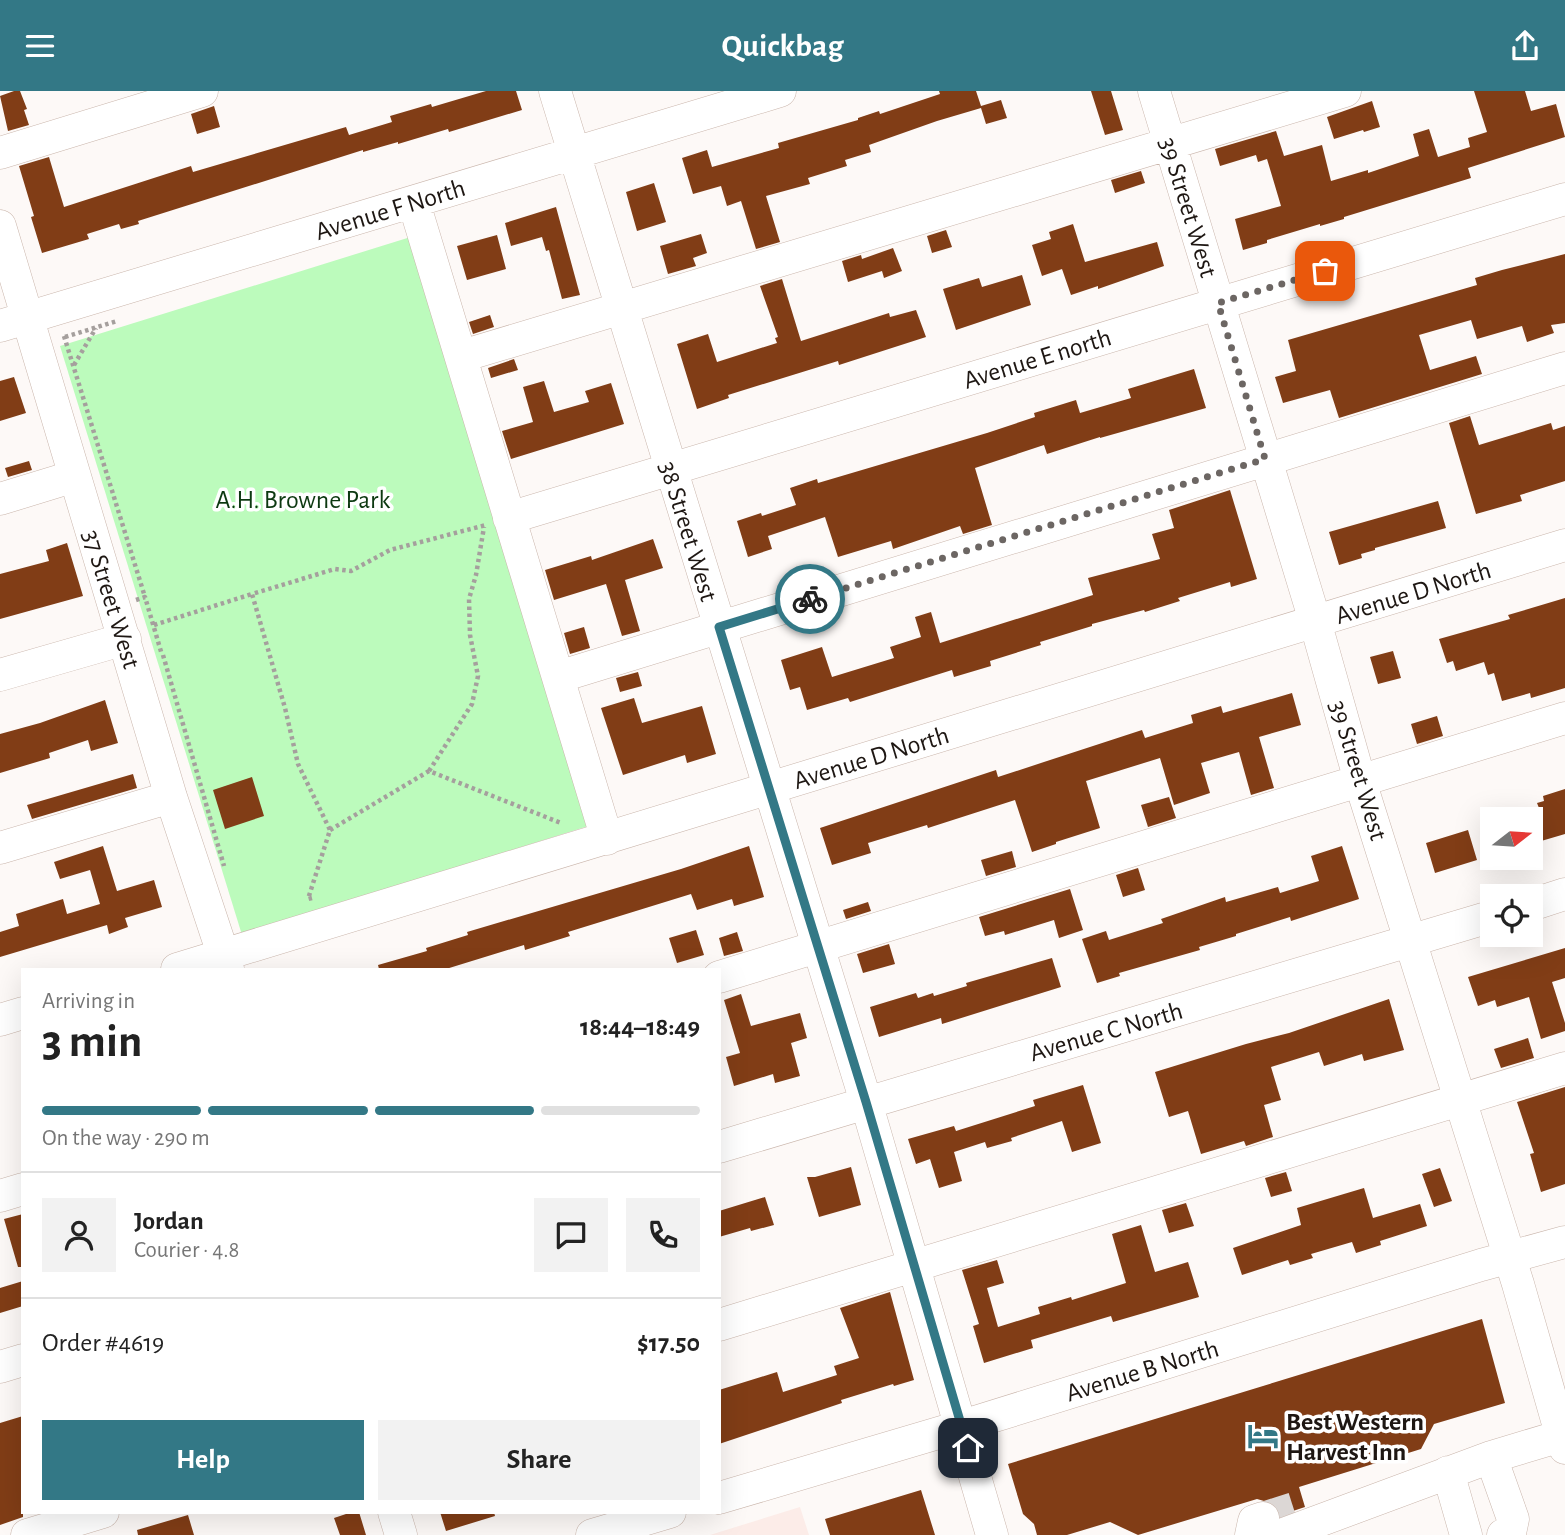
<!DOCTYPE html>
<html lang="en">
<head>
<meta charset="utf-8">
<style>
	:root { --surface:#fff; --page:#f2f2f2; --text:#222; --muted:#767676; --line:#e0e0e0; --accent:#337886 }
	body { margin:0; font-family:"Alegreya Sans",sans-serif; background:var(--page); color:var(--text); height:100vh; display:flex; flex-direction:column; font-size:26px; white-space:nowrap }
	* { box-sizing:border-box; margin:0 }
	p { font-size:23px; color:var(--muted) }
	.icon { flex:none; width:38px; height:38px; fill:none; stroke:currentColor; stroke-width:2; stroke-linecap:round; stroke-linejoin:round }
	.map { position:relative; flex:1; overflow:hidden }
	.details { position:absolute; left:21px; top:877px; width:700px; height:546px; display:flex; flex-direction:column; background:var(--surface); border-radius:0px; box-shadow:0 7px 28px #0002 }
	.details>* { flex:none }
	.needle { width:46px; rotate:73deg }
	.controls { position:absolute; left:1480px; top:716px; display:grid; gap:14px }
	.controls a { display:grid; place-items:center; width:63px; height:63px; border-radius:0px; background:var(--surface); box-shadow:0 7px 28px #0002; font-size:35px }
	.pin { position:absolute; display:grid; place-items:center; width:60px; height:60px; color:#fff; margin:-30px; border-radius:14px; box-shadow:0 4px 10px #0006 }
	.courier { position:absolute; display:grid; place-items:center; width:70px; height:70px; margin:-35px; border:5px solid #337886; border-radius:50%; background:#fff; color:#222; box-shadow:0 2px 9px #0007 }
	.headline em { font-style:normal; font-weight:700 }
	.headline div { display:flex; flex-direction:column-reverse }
	.headline { display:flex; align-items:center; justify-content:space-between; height:119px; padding:0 21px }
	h1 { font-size:46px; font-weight:700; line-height:52px }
	.bar { display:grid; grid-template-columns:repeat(4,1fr); gap:10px 7px; align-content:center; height:84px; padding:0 21px }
	.bar i { height:9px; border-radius:5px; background:var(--line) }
	.bar .current { background:var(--accent) }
	.bar p { grid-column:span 4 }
	.line { display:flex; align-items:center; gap:18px; padding:0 21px; border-top:2px solid var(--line) }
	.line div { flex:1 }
	.round { display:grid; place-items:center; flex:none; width:74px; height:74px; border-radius:0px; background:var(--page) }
	.primary-button { display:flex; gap:14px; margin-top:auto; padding:14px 21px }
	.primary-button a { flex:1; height:80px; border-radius:0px; background:var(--accent); color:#fff; font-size:28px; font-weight:700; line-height:80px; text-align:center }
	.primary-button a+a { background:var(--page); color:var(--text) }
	header { display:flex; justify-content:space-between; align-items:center; height:91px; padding:0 21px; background:var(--accent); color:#fff; font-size:32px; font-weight:700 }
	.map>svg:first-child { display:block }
	.commercial { fill:#fcece8 }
	.green { fill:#bcfbbc }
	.building { fill:#813d16 }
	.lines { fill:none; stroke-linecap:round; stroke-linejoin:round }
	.minor-tunnel { stroke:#dcd7d5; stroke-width:32; stroke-dasharray:32 16; stroke-linecap:butt }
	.minor-casing { stroke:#cab6ac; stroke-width:33 }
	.path { stroke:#a59f9d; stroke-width:4.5; stroke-dasharray:3.5 3.5; stroke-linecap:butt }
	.minor { stroke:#fff; stroke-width:32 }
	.done { stroke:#6c6663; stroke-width:7; stroke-dasharray:0 12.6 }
	.route { stroke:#337886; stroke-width:9 }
	.labels { text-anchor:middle; stroke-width:7; stroke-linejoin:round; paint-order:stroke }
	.street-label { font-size:26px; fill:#1e1713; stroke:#fff }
	.park-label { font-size:26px; fill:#0d3911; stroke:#fff }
	.poi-label { font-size:26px; font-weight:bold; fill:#1e1713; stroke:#fff; text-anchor:start }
</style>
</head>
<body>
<header><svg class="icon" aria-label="menu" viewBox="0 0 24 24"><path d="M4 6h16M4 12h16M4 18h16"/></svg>Quickbag<svg class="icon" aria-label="share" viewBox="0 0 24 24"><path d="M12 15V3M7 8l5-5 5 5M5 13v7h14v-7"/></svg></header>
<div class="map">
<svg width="1565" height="1444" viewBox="0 0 1565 1444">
	<rect width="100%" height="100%" fill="#fdf9f7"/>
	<path class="commercial" d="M800 1416 809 1444H710Z"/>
	<path class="green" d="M417 144 598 732 242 844 60 255Z"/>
	<path class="building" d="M14 0H20L27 18 24 19 29 34 8 40 0 5Z
		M486 0H516L522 19 449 41 448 38 398 53V51L363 61V59L138 130 139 133 121 138 119 133 87 143 89 148 42 162 31 126 34 125 19 75 49 66 64 116 191 75 193 81 346 36 349 44 392 31 390 25 431 13 432 16Z
		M939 0H976L981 15 1001 9 1007 27 986 33 981 17 937 30 869 54 871 61 845 69 847 75 808 87 810 93 766 105 780 151 756 158 741 110 727 115 721 95 693 103 682 67 707 59 712 76 779 57 778 52 858 29V27L879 20 880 23 940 3Z
		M1091 0H1111L1123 39 1105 44Z
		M1474 0H1525L1531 20 1556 13 1565 46 1468 77 1471 87 1344 126V128L1320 135V133L1267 149V152L1243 159 1235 128 1281 115 1267 68 1258 71 1256 64 1220 75 1215 58 1276 40 1284 65 1322 54 1331 90 1368 79V82L1419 65 1413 43 1429 38 1438 66 1470 56 1468 47 1487 41Z
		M1372 10 1380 36 1364 41 1363 39 1334 48 1327 26Z
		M214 15 220 36 197 43 191 23Z
		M1141 80 1145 92 1115 102 1111 89Z
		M654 92 666 131 637 140 626 101Z
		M556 116 580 204 562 208 549 159 546 160 542 146 511 155 505 132Z
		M1073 133 1085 171 1157 151 1164 175 1098 198V195L1071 204 1062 178 1042 185 1032 154 1051 148 1049 141Z
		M946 139 952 156 932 162 927 145Z
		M701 143 707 162 693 167 696 175 668 183 660 155Z
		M497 144 506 178 467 189 457 155Z
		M893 157 902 180 884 187 882 180 848 191 842 170 861 164 862 168Z
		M1565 163V232L1551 234 1554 242 1527 251 1522 235 1477 248 1471 229 1419 244 1430 279 1476 265 1482 283 1339 327 1330 299 1283 312 1275 286 1296 280 1288 249 1477 194 1475 187 1502 179Z
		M1022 184 1031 214 956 239 943 198 979 187 982 196Z
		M782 188 801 250 889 222 890 226 916 219 926 246 839 274 838 270 728 304 729 307 697 318 677 253 708 243 717 271 777 252 775 247 778 246 760 195Z
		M490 224 494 236 473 243 469 231Z
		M514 268 518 279 491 287 488 277Z
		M1194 278 1206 317 1100 347V346L1047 363 1044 354 975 377 992 434 963 443 960 435 893 458 891 450 838 466 825 426 768 445 772 458 748 466 737 430 761 422 762 425 796 414 790 397 817 388 818 392 987 342 1035 326 1034 322 1076 309 1080 322 1131 307 1128 298Z
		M14 286 26 322 0 330V290Z
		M544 290 554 321 589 311 585 300 611 292 624 333 511 368 502 340 533 331 523 296Z
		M1470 325 1479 354 1551 332 1553 339 1565 335V390L1520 404 1522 410 1476 423 1449 332Z
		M29 370 32 379 8 386 5 377Z
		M1230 399 1257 488 1231 496 1230 491 1178 507 1180 510 1145 521 1144 519 1092 533V535L1040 551 1041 554 990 570 991 575 954 586 952 579 850 611 848 607 807 619 800 596 790 599 781 569 822 556 832 586 894 567 890 556 921 546 915 526 931 521 940 552 1093 504 1088 487 1160 468 1152 443 1174 437 1169 419Z
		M1438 410 1446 437 1375 457V459L1361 463 1362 467 1339 474 1329 441Z
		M653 448 663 477 625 489 640 540 622 545 606 493 554 509 545 479 591 465 592 469Z
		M67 452 83 505 0 528V483L49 470 46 459Z
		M1565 507V597L1531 607 1530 602 1502 610 1494 582 1488 584 1484 571 1456 580 1453 570 1447 572 1439 548 1510 528 1508 524Z
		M584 536 590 557 570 563 564 542Z
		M1393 560 1401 587 1378 593 1370 566Z
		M638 581 642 595 620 601 616 587Z
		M1292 602 1301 634 1259 646 1274 697 1251 704 1239 661 1201 672 1210 702 1174 714 1160 667 1086 690 1100 737 1056 751V753L1032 761 1015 709 928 737 927 734 868 752 871 762 832 774 820 737 996 679 998 686 1142 639 1145 647 1193 632 1191 624 1221 615 1223 622Z
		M634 607 642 632 702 615 716 663 687 672 685 664 623 684 601 617Z
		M105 609 118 652 91 660 88 649 49 662 50 667 0 682V643L40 632Z
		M1437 625 1443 645 1417 653 1411 633Z
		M133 683 137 697 32 728 27 714Z
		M252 686 264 725 225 738 213 699Z
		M1565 698V743L1531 753V719L1539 717 1537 712 1544 710 1543 705Z
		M1169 706 1176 727 1148 736 1141 714Z
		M1468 739 1477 769 1435 782 1426 752Z
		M103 755 117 800 154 789 162 816 125 827 128 836 109 843 107 834 0 866V841L19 835 16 823 63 808 67 823 100 813 90 779 60 788 54 771Z
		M749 755 764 806 734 815 732 808 697 819 691 803 568 841 570 845 525 859 524 854 446 878H379L378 874 427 860 426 857 468 844 467 841 681 778Z
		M1342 755 1359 808 1291 830 1290 826 1236 843V845L1199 856 1200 859 1119 882 1120 885 1097 892 1082 848 1106 840 1109 849 1163 832 1161 828 1225 806 1226 811 1278 796 1280 802 1319 790 1311 765Z
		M1012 760 1016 776 986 785 981 769Z
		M1138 777 1145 799 1123 806 1116 784Z
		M1070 798 1083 839 1059 847 1054 829 1005 844 1004 840 985 845 979 826Z
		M868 811 871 820 846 828 843 819Z
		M696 839 704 864 677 872 669 847Z
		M737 841 743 860 724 865 719 847Z
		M889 853 895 873 863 882 857 863Z
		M1565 857V887L1552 891 1565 932V940L1541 948 1529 906 1497 916 1495 909 1478 915 1468 886Z
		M1052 867 1061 896 942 933 941 927 879 946 870 916 916 902 918 907 933 902 934 905 967 895 966 892Z
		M741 903 751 935 800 922 807 947 791 952 800 985 775 992 773 983 734 995 726 966 740 962 724 909Z
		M1389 908 1404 959 1364 970 1362 963 1324 975 1319 961 1271 976 1281 1009 1264 1014 1273 1046 1246 1055 1244 1050 1201 1063 1188 1020 1169 1026 1155 981 1246 953 1289 942Z
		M1528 947 1534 967 1501 977 1494 958Z
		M1083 994 1101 1052 1072 1061 1062 1030 1011 1047 1012 1050 987 1057 985 1051 954 1061 962 1090 939 1097 930 1068 916 1073 908 1048 954 1035 956 1040 1035 1015 1033 1009Z
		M1565 996V1093L1541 1101 1530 1063 1534 1062 1517 1011Z
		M851 1076 861 1114 819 1126 807 1086H815Z
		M1440 1077 1452 1110 1434 1116 1422 1083Z
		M1286 1081 1292 1100 1271 1106 1265 1087Z
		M1364 1097 1373 1127 1420 1113 1427 1135 1380 1150 1381 1154 1356 1162 1352 1151 1311 1163 1313 1167 1290 1174 1288 1169 1242 1184 1233 1157 1301 1134 1297 1117Z
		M765 1106 774 1134 751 1140 750 1137 719 1146V1120Z
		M1186 1112 1194 1135 1169 1142 1162 1119Z
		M23 1123V1176H18L4 1128Z
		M1141 1134 1155 1181 1188 1171 1199 1206 1113 1231 1111 1225 1031 1249 1033 1257 984 1272 973 1235 979 1233 962 1179 997 1169 1004 1192 987 1197 998 1236 1040 1223 1038 1216 1071 1206 1072 1209 1126 1192 1112 1143Z
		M23 1190V1215L0 1222V1197Z
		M890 1201 914 1289 894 1295 893 1293 841 1309 842 1312 719 1353V1299L777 1281 783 1301 837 1284 834 1275 859 1267 840 1217Z
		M1482 1228 1505 1312 1434 1333 1421 1358 1299 1396 1305 1416 1281 1424 1275 1413 1257 1408 1138 1444 1110 1431 1067 1444H1037L1034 1433 1023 1423 1008 1373Z
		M23 1325V1426L0 1434V1332Z
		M921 1399 935 1444H830L825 1428Z
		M352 1421H359L366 1444H340L334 1427Z
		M440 1421H494L495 1425 446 1440Z
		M188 1424 194 1444H138L137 1439Z"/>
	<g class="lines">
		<path class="minor-tunnel" d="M1263 1427 1304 1414"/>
		<defs>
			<path id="minor" d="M555 0 866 1011 992 1444
				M1154 0 1315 530 1360 690 1518 1193 1565 1357
				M0 62 202 0
				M414 112 607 748
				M0 135 171 706 228 878
				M0 235 780 0
				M462 265 1345 0
				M0 408 75 385
				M509 427 1565 108
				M0 584 125 548
				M558 586 1565 277
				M0 757 171 706
				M1531 814 1565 803
				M177 878 1565 454
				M719 886 1565 627
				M0 929 23 922
				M719 1056 1493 825
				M0 1105 23 1098
				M719 1234 1565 977
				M0 1276 23 1269
				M1448 1381 1466 1444
				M719 1407 962 1335 1481 1174 1565 1151
				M394 1421 401 1444
				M27 1444 103 1421
				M592 1444 670 1421
				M1251 1444 1254 1430 1263 1427
				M1281 1444 1491 1366
				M1503 1444 1510 1442 1513 1428 1491 1366 1561 1345"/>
		</defs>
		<use href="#minor" class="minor-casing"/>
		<path class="path" d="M64 245 145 506
			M65 246 117 230
			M74 274 96 237
			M136 509 145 506 162 564
			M154 534 252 503
			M163 564 224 775
			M429 680 472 613 478 585 470 544 469 508 476 484 484 436
			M330 739 429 680 561 732
			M312 807 308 808 330 739 298 673 285 617 252 503 335 478 351 480 390 459 486 434"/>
		<use href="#minor" class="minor"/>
	</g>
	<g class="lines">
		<path class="done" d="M810 508 1265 368 1218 212 1325 180"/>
		<path class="route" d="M810 508 719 536 866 1011 968 1357"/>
	</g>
	<defs>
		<symbol id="hotel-bare" viewBox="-9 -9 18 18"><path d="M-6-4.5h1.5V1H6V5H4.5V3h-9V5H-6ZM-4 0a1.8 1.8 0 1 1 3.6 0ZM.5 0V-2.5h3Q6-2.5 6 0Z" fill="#337886" stroke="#fff" stroke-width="2.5" paint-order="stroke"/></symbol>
	</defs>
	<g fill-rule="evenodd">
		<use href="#hotel-bare" x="1241" y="1323" width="44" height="44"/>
	</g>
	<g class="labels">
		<g class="street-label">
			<text transform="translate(1189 116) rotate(73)" y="9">39 Street West</text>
			<text transform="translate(390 118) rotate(-17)" y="9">Avenue F North</text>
			<text transform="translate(1037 267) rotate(-17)" y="9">Avenue E north</text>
			<text transform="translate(689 440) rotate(73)" y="9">38 Street West</text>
			<text transform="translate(1413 501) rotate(-17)" y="9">Avenue D North</text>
			<text transform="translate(112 508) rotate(73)" y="9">37 Street West</text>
			<text transform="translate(871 666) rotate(-17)" y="9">Avenue D North</text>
			<text transform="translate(1359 679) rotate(73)" y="9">39 Street West</text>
			<text transform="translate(1106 940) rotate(-16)" y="9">Avenue C North</text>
			<text transform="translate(1142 1279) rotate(-17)" y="9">Avenue B North</text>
		</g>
		<g class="park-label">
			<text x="303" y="417">A.H. Browne Park</text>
		</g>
		<g class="poi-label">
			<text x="1286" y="1339">Best Western<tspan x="1286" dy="30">Harvest Inn</tspan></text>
		</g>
	</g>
</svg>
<div class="controls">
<a><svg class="needle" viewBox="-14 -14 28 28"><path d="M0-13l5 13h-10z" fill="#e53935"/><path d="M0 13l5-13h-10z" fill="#767676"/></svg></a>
<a><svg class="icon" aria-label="locate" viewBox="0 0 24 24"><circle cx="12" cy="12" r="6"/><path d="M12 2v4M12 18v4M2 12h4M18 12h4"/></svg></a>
</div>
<div class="pin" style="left:1325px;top:180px;background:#ea580c"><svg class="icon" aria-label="bag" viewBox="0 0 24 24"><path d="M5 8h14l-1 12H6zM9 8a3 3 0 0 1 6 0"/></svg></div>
<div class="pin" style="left:968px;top:1357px;background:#1f2937"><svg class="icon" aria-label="home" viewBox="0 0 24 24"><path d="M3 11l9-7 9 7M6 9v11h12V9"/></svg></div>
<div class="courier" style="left:810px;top:508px"><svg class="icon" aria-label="bike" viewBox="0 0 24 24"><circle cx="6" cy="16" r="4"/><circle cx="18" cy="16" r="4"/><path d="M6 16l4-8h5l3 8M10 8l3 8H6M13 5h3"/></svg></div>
<section class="details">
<div class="headline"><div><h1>3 min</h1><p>Arriving in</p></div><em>18:44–18:49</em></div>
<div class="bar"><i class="current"></i><i class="current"></i><i class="current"></i><i></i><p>On the way · 290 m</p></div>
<div class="line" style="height:126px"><a class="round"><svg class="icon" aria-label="person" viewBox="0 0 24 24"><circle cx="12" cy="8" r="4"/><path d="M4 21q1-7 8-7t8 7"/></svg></a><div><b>Jordan</b><p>Courier · 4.8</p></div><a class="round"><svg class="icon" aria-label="chat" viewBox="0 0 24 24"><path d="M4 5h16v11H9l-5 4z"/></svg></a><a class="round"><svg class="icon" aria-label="phone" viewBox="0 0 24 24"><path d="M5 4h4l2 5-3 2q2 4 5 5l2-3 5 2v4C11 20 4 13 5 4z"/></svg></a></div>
<div class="line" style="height:91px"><div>Order #4619</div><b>$17.50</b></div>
<div class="primary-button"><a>Help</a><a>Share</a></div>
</section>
</div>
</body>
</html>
